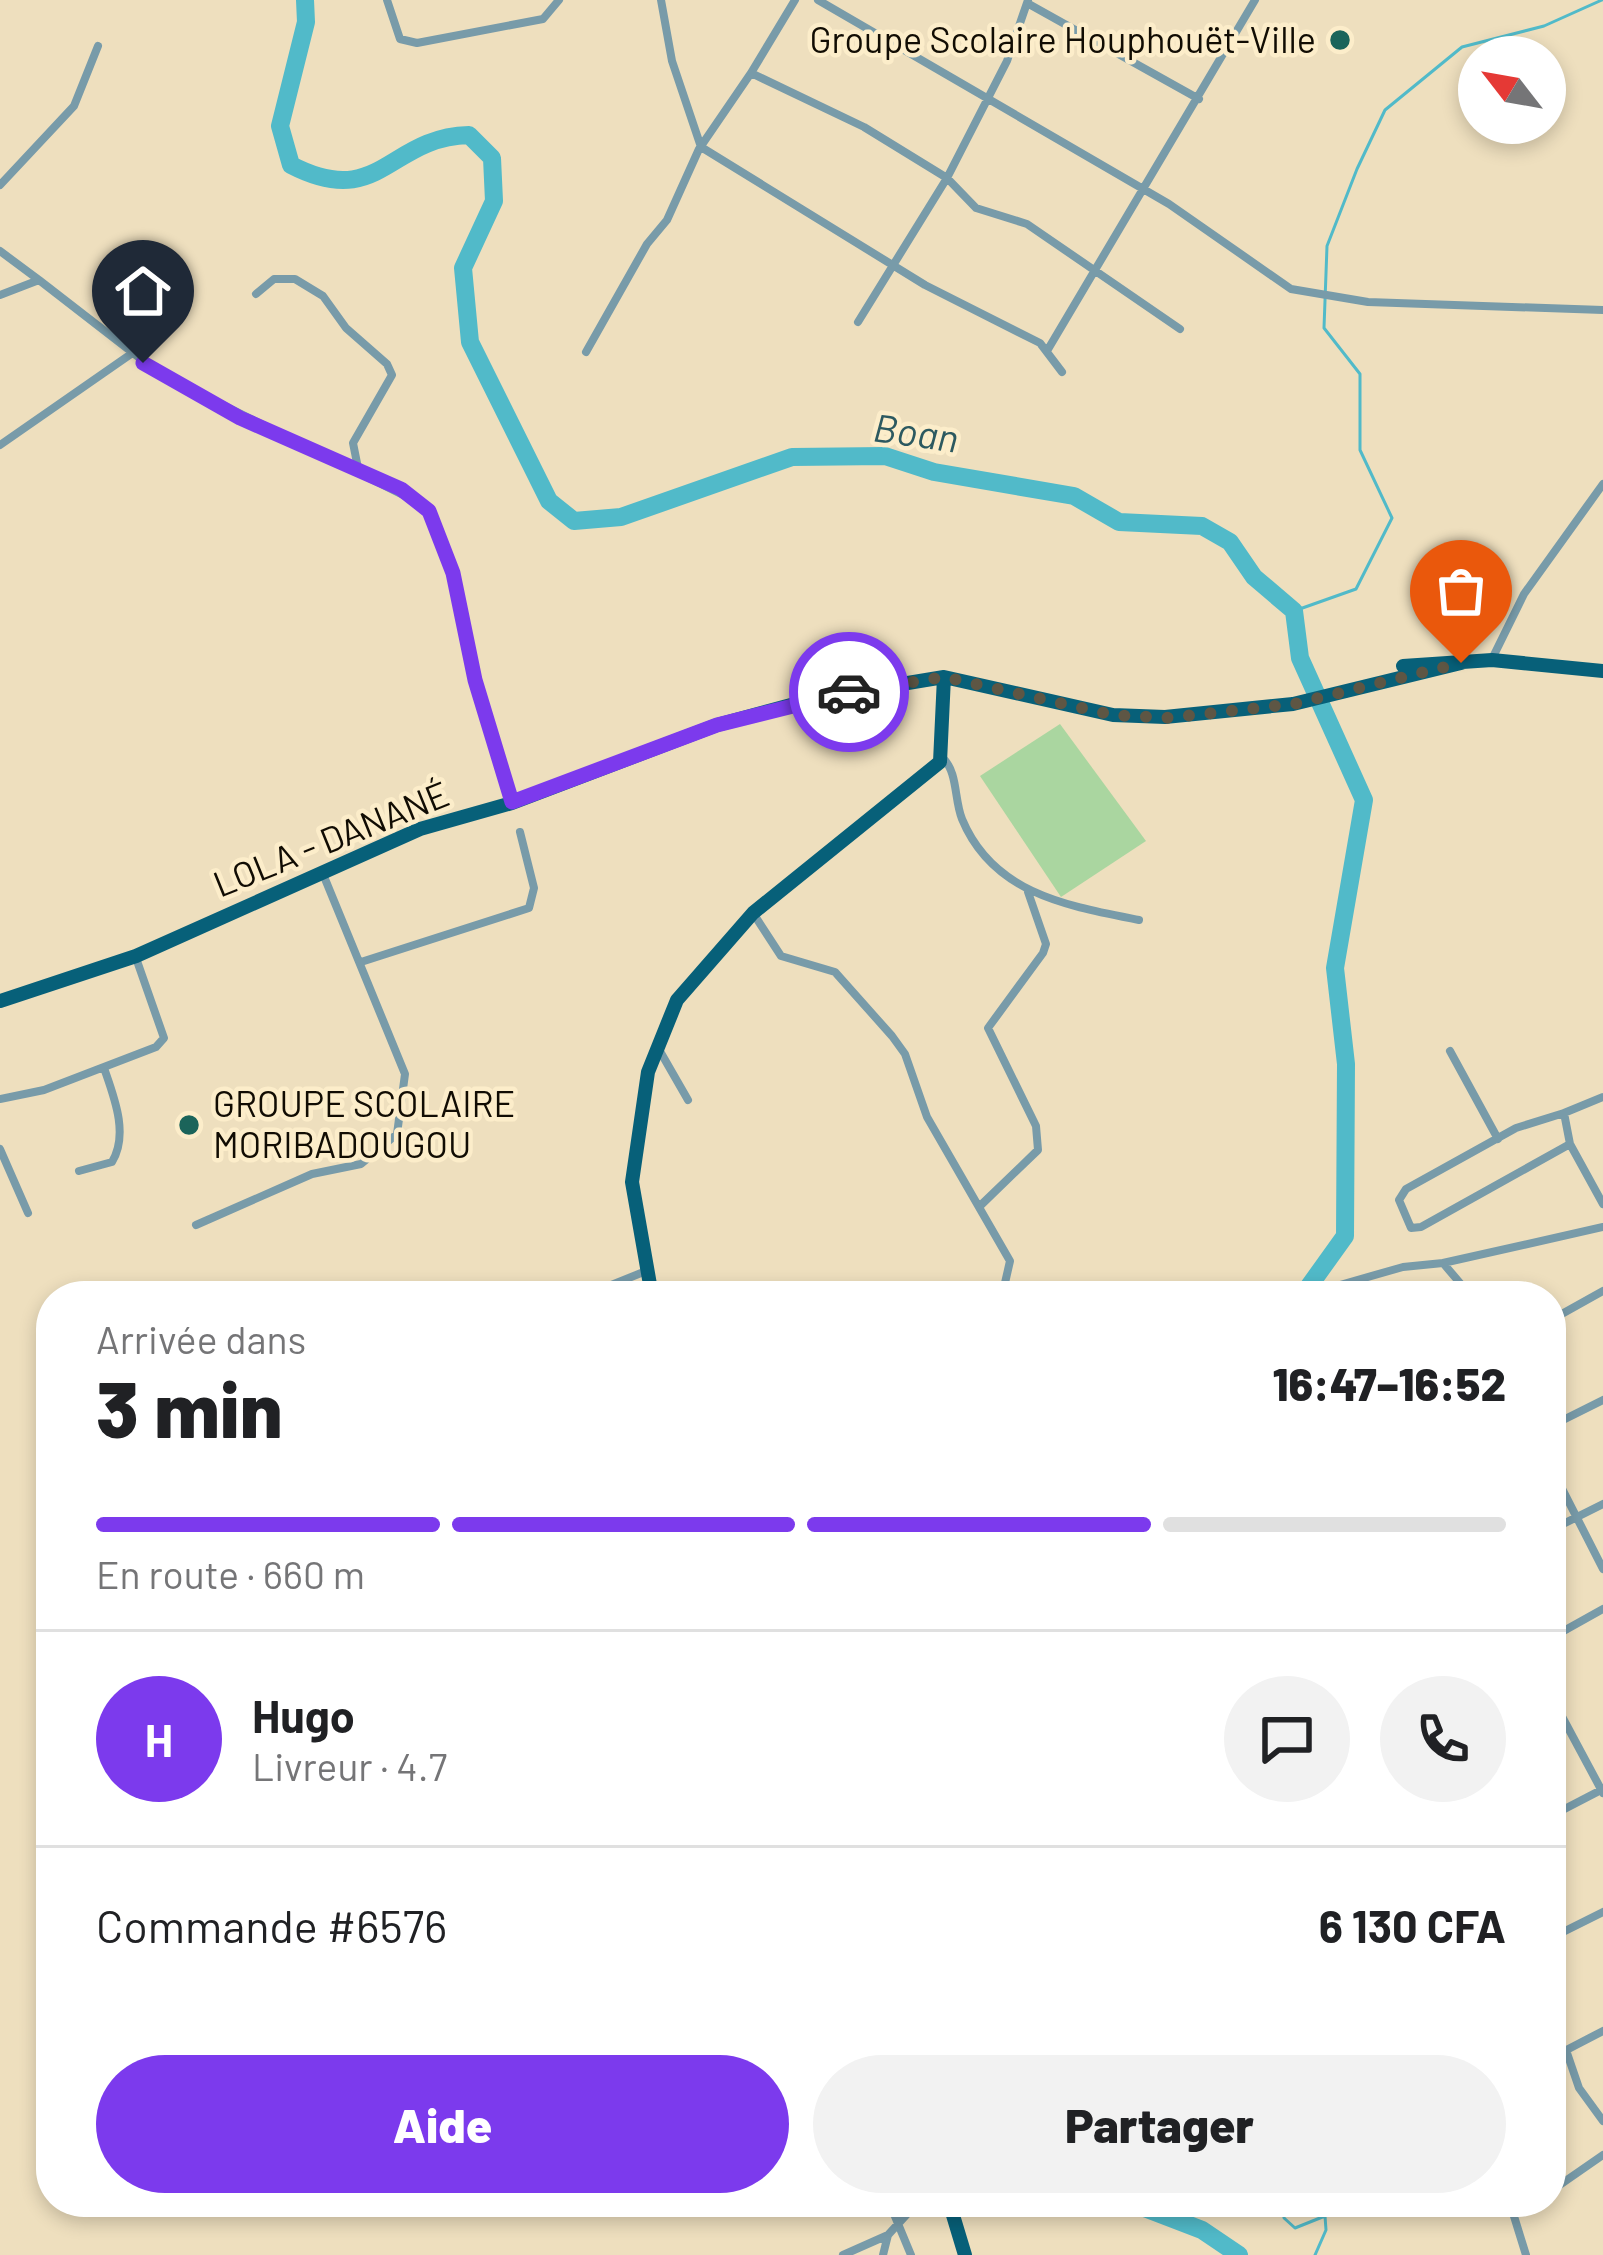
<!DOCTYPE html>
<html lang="fr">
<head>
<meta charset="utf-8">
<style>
	:root { --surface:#fff; --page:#f2f2f2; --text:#202124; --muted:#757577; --line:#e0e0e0; --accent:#7c3aed }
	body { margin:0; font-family:Barlow,sans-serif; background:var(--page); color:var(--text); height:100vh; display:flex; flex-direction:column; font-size:45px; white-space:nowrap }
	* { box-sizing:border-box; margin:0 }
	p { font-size:39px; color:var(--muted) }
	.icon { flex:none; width:66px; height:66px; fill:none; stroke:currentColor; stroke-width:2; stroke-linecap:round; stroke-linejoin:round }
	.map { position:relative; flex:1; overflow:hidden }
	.drawer { position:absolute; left:36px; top:1281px; width:1530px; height:936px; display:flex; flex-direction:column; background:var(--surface); border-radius:48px; box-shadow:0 6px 18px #0003 }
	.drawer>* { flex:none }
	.needle { width:78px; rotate:301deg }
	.controls { position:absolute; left:1458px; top:36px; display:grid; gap:24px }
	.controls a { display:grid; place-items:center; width:108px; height:108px; border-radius:50%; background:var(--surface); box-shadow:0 6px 18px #0003; font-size:60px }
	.pin { position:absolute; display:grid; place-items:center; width:102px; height:102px; color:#fff; margin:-123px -51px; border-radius:50% 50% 50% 0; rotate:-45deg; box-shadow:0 0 12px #0007 }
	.pin .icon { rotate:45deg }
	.courier { position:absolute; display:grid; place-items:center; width:120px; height:120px; margin:-60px; border:9px solid #7c3aed; border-radius:50%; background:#fff; color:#222; box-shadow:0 3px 15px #0007 }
	.head em { font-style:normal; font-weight:800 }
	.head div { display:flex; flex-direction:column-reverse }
	.head { display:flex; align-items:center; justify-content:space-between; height:204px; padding:0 60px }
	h1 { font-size:78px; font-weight:800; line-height:90px }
	.bar { display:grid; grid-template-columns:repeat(4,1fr); gap:18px 12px; align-content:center; height:144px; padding:0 60px }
	.bar i { height:15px; border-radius:9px; background:var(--line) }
	.bar .selected { background:var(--accent) }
	.bar p { grid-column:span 4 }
	.line { display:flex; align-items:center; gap:30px; padding:0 60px; border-top:3px solid var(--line) }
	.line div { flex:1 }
	.round { display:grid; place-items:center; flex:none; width:126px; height:126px; border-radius:63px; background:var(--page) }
	.cta { display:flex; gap:24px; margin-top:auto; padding:24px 60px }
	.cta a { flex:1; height:138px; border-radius:72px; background:var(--accent); color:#fff; font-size:48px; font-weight:800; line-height:138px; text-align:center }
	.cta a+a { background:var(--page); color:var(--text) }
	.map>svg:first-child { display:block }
	.green { fill:#aad6a0 }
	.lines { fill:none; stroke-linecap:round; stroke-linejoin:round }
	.stream { stroke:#51bac9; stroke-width:3 }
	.river { stroke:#51bac9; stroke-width:18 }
	.street { stroke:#789ba9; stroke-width:8 }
	.primary { stroke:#076079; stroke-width:14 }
	.done { stroke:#5e5644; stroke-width:12; stroke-dasharray:0 21.6 }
	.route { stroke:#7c3aed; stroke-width:15 }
	.poi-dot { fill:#1b645a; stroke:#fcedca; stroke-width:4.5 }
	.labels { text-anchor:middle; stroke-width:9; stroke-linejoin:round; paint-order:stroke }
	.poi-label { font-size:36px; fill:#110c03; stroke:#fcedca; text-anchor:end }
	.street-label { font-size:36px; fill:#110c03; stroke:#fcedca }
	.water-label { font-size:39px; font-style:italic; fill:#2c5960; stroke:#fcedca }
</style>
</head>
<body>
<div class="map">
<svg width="1603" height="2255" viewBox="0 0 1603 2255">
	<rect width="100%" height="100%" fill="#eedfbe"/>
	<path class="green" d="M1060 724 1146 841 1061 897 980 776Z"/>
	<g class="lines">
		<path class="stream" d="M1294 611 1356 589 1392 518 1360 450V374L1324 328 1327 246 1357 169 1385 110 1462 47 1544 26 1602 0
			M1283 2202 1284 2218 1295 2228 1325 2216 1326 2230 1315 2255"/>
		<path class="river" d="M305 0 306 22 280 126 291 165C380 211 388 137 469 135L492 158 494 201 463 268 470 342 549 501 574 521 621 517 792 457 885 456 934 472 1074 496 1119 522 1202 526 1230 542 1254 577 1294 611 1300 658 1364 800 1335 968 1346 1064 1345 1236 1302 1296
			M1129 2202 1202 2230 1239 2255"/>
		<path class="street" d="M387 0 400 39 417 43 543 19 559 0
			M661 0 672 61 701 147 925 285 1040 343 1062 372
			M795 0 751 73 864 127 947 178 976 208 1027 224 1180 329
			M818 0 1169 204 1291 289 1368 302 1603 310
			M1027 3 1199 99
			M0 185 74 106 98 46
			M0 251 39 280
			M256 294 274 279H295L323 296 346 328 387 364 392 375 353 443 358 468
			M0 295 39 280 159 373 423 505C456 539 464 636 476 684 486 724 498 762 512 801
			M858 322 947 178 1007 61 1028 0
			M1047 351 1255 0
			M586 352 647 244 667 220 699 149 751 73
			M0 445 131 354
			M1492 659 1524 594 1603 484
			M943 758C958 773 954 799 962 819 993 894 1068 906 1139 920
			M753 913 781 956 835 972 892 1036 905 1054 927 1117 1010 1261 1002 1296
			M361 962 529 908 534 888 520 832
			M657 1046 688 1100
			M1450 1051 1498 1139
			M1603 1097 1564 1113 1570 1144 1603 1204
			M0 1099 44 1090 156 1047 164 1038 136 958
			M1564 1113 1516 1128 1406 1189 1399 1200 1411 1228 1421 1227 1570 1144
			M0 1149 28 1213
			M79 1171 112 1162C129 1134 114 1097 104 1068
			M981 1205 1038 1150 1036 1126 988 1028 1043 953 1046 944 1028 892
			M196 1225 312 1174 361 1164 397 1134 405 1074 323 874
			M1443 1263 1603 1227
			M1333 1287 1403 1267 1443 1263 1471 1296
			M584 1296 646 1271
			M1551 1320 1603 1291
			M1551 1426 1603 1400
			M1551 1467 1603 1569
			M1551 1530 1603 1504
			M1551 1638 1603 1609
			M1551 1696 1603 1793
			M1551 1816 1603 1789
			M1551 1938 1603 1912
			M1551 2033 1561 2052
			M1566 2050 1579 2088 1603 2121
			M1551 2058 1603 2031
			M1551 2191 1603 2155
			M889 2202 911 2255
			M843 2255 888 2235
			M883 2255 888 2235 918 2202
			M1526 2255 1513 2213 1532 2202"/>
		<path class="primary" d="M1403 666 1492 660 1603 671
			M0 1001 136 956 420 829 512 803 717 725 817 698 944 677 1113 715 1165 717 1293 704 1461 663
			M652 1296 632 1182 648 1072 677 1000 753 913 940 762 944 677
			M949 2202 965 2255"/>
	</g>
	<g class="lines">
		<path class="done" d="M849 692 944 677 1113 715 1166 718 1294 704 1461 663"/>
		<path class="route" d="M143 363 240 418 401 489 429 511 453 573 475 680 512 802 717 725 849 692"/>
	</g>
	<g class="poi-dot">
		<circle cx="1340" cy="40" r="12"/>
		<circle cx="189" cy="1125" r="12"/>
	</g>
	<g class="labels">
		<g class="poi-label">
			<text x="1316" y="53">Groupe Scolaire Houphouët-Ville</text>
			<text x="213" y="1117" text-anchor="start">GROUPE SCOLAIRE<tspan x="213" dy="41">MORIBADOUGOU</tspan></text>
		</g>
		<g class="street-label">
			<text transform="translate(331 839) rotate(-22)" y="13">LOLA - DANANÉ</text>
		</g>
		<g class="water-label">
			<text transform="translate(916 433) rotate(8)" y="14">Boan</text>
		</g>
	</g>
</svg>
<div class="controls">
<a><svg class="needle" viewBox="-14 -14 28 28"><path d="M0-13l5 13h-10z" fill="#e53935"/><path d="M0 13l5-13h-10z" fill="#757577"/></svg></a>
</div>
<div class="pin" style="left:1461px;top:663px;background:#ea580c"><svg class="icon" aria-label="bag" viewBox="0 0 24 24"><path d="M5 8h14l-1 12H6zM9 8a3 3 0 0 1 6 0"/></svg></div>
<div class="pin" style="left:143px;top:363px;background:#1f2937"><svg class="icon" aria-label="home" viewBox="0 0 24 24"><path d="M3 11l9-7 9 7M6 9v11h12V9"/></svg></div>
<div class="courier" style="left:849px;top:692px"><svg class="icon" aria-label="car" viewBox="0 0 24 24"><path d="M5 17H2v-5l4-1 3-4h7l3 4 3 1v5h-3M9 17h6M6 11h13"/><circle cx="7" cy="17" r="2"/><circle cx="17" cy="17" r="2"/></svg></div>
<section class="drawer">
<div class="head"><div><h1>3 min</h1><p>Arrivée dans</p></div><em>16:47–16:52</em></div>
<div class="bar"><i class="selected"></i><i class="selected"></i><i class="selected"></i><i></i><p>En route · 660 m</p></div>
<div class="line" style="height:216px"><b class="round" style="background:var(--accent);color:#fff">H</b><div><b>Hugo</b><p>Livreur · 4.7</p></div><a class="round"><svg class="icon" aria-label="chat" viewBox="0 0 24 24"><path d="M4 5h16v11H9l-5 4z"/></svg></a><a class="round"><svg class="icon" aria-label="phone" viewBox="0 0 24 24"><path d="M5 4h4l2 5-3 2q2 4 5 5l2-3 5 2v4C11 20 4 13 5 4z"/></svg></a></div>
<div class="line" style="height:156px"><div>Commande #6576</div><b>6 130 CFA</b></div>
<div class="cta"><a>Aide</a><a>Partager</a></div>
</section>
</div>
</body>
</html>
